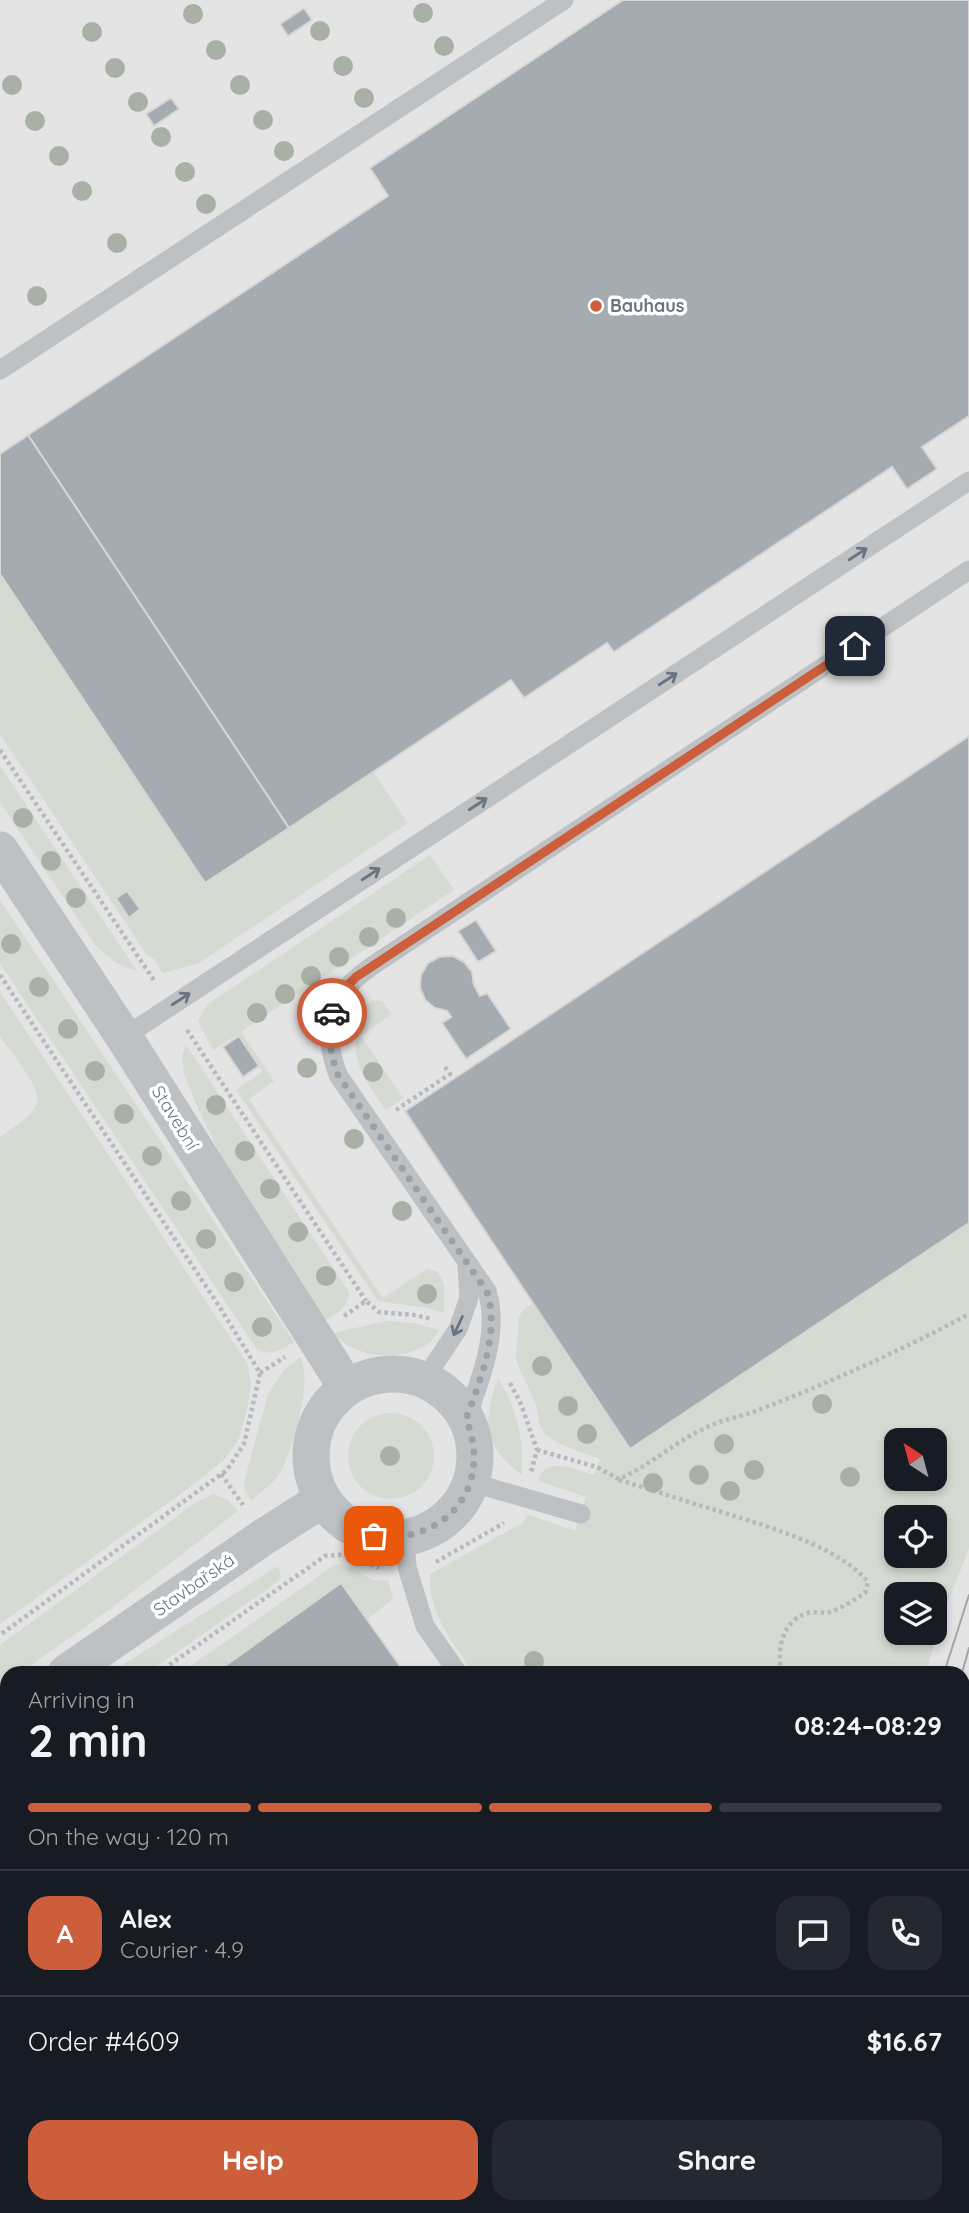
<!DOCTYPE html>
<html lang="en">
<head>
<meta charset="utf-8">
<style>
	:root { --surface:#171b24; --page:#242831; --text:#f1f3f6; --muted:#9ea1a6; --line:#363941; --accent:#cc5e3c }
	body { margin:0; font-family:Quicksand,sans-serif; background:var(--page); color:var(--text); height:100vh; display:flex; flex-direction:column; font-size:26px; white-space:nowrap }
	* { box-sizing:border-box; margin:0 }
	p { font-size:23px; color:var(--muted) }
	.icon { flex:none; width:38px; height:38px; fill:none; stroke:currentColor; stroke-width:2; stroke-linecap:round; stroke-linejoin:round }
	.map { position:relative; flex:1; overflow:hidden }
	.drawer { position:absolute; left:0px; top:1666px; width:970px; height:548px; display:flex; flex-direction:column; background:var(--surface); border-radius:21px 21px 0 0; box-shadow:0 4px 10px #0003 }
	.drawer>* { flex:none }
	.needle { width:46px; rotate:324deg }
	.fabs { position:absolute; left:884px; top:1428px; display:grid; gap:14px }
	.fabs a { display:grid; place-items:center; width:63px; height:63px; border-radius:14px; background:var(--surface); box-shadow:0 4px 10px #0003; font-size:35px }
	.pin { position:absolute; display:grid; place-items:center; width:60px; height:60px; color:#fff; margin:-30px; border-radius:14px; box-shadow:0 4px 10px #0006 }
	.courier { position:absolute; display:grid; place-items:center; width:70px; height:70px; margin:-35px; border:5px solid #cc5e3c; border-radius:50%; background:#fff; color:#222; box-shadow:0 2px 9px #0007 }
	.overview em { font-style:normal; font-weight:700 }
	.overview div { display:flex; flex-direction:column-reverse }
	.overview { display:flex; align-items:center; justify-content:space-between; height:119px; padding:0 28px }
	h1 { font-size:46px; font-weight:700; line-height:52px }
	.bar { display:grid; grid-template-columns:repeat(4,1fr); gap:10px 7px; align-content:center; height:84px; padding:0 28px }
	.bar i { height:9px; border-radius:5px; background:var(--line) }
	.bar .active { background:var(--accent) }
	.bar p { grid-column:span 4 }
	.line { display:flex; align-items:center; gap:18px; padding:0 28px; border-top:2px solid var(--line) }
	.line div { flex:1 }
	.round { display:grid; place-items:center; flex:none; width:74px; height:74px; border-radius:21px; background:var(--page) }
	.primary-button { display:flex; gap:14px; margin-top:auto; padding:14px 28px }
	.primary-button a { flex:1; height:80px; border-radius:21px; background:var(--accent); color:#fff; font-size:28px; font-weight:700; line-height:80px; text-align:center }
	.primary-button a+a { background:var(--page); color:var(--text) }
	.map>svg:first-child { display:block }
	.built { fill:#e3e4e3 }
	.green { fill:#d5dad2; fill-rule:evenodd }
	.building { fill:#a5acb1; stroke:#d7d7d5; stroke-width:2 }
	.lines { fill:none; stroke-linecap:round; stroke-linejoin:round }
	.path { stroke:#b7babc; stroke-width:4.5; stroke-dasharray:3.5 3.5; stroke-linecap:butt }
	.lane { stroke:#bdc1c4; stroke-width:19 }
	.street { stroke:#bdc1c4; stroke-width:37 }
	.tram { stroke:#9fa5a9; stroke-width:2 }
	.tree { fill:#a9b0a5 }
	.oneway { stroke:#687580 }
	.done { stroke:#99a2a8; stroke-width:7; stroke-dasharray:0 12.6 }
	.route { stroke:#cc5e3c; stroke-width:9 }
	.poi-dot { fill:#cc5e3c; stroke:#fff; stroke-width:2.5 }
	.labels { text-anchor:middle; stroke-width:7; stroke-linejoin:round; paint-order:stroke }
	.poi-label { font-size:18px; font-weight:bold; fill:#687580; stroke:#fff; text-anchor:start }
	.street-label { font-size:18px; fill:#687580; stroke:#fff }
</style>
</head>
<body>
<div class="map">
<svg width="969" height="2213" viewBox="0 0 969 2213">
	<rect width="100%" height="100%" fill="#f5f5f3"/>
	<path class="built" d="M0 0H969V1223L630 1449 575 1531 515 1673H7V2207H848L843 2213H0Z
		M969 1549V1711L963 1742 962 1673H926L942 1618Z"/>
	<path class="green" d="M0 574 205 883 373 771 408 823 199 963 163 973 154 959 147 955 0 734Z
		M0 766 137 971 116 963 96 946 0 802Z
		M430 855 454 890 241 1032 274 1081 249 1099 383 1298 427 1269 438 1272 444 1284V1313L427 1308 378 1301 236 1090 262 1072 237 1035 213 1050 198 1021 207 1005Z
		M0 900 294 1342C281 1349 270 1358 256 1348L0 963Z
		M0 992 247 1363 251 1381 248 1404 240 1437 224 1460 186 1490 0 1624V1137C49 1103 46 1101 13 1054 9 1048 3 1042 0 1036 0 1024 0 1005 0 992Z
		M373 1000 382 1001 392 1014 361 1036 403 1098 386 1110C368 1083 350 1064 357 1029 359 1018 363 1006 373 1000Z
		M186 1045 349 1292C348 1309 337 1313 323 1321L236 1186 197 1106 184 1073 182 1055Z
		M969 1223V1549L942 1618 926 1673H474C453 1643 428 1613 430 1574L522 1523 528 1515 575 1531 586 1497 538 1481C545 1454 575 1470 594 1475L600 1459 560 1444 547 1436 540 1426 536 1405 516 1360 519 1317 523 1310 533 1303 630 1449ZM896 1440H934V1479H896ZM896 1517H934V1556H896ZM896 1594H934V1633H896Z
		M386 1321 413 1323 440 1330C436 1334 433 1340 429 1343 402 1363 354 1358 333 1333Z
		M300 1357C314 1377 292 1455 279 1474 273 1484 259 1493 251 1501L244 1488 245 1479 268 1394 284 1370Z
		M498 1378C518 1412 523 1435 522 1475 482 1446 483 1421 498 1378Z
		M348 1456a43 43 0 1 1 86 0a43 43 0 1 1-86 0Z
		M213 1494 228 1500 238 1511 113 1607 20 1673H7V1682L0 1687V1645L198 1501Z
		M336 1564C359 1565 365 1585 388 1580L393 1599 367 1619 341 1583 215 1673H181Z
		M278 1566 281 1576 279 1581 147 1673H110Z
		M969 1711V2213H953L952 2207H962V1742Z
		M785 2207H868L864 2213H780Z"/>
	<path class="building" d="M623 0H969V416L922 447 937 469 907 489 892 467 614 652 607 643 524 698 511 680 289 828 28 435 388 196 370 168Z
		M304 8 312 20 288 36 280 24Z
		M171 98 179 109 154 126 146 114Z
		M28 435 289 828 205 883 0 574V454Z
		M969 736V1223L630 1449 405 1111Z
		M127 891 140 909 129 918 116 898Z
		M476 920 496 951 478 962 458 931Z
		M453 956 464 962 472 972 474 985 480 996 487 993 511 1029 466 1059 442 1023 451 1017 447 1011 435 1008 425 1000 420 988 421 975 428 963 439 957Z
		M239 1036 259 1066 243 1077 223 1047Z
		M341 1583 405 1673H215Z
		M297 2207H383L387 2213H288Z
		M413 2207H591L583 2213H418Z"/>
	<g class="lines">
		<path class="path" d="M0 750 155 982
			M0 975 219 1306 260 1373 244 1444 227 1470 0 1635
			M187 1030 366 1301
			M396 1110 450 1074 445 1067
			M344 1316 366 1301 379 1312 414 1315 432 1319
			M260 1373 285 1357
			M510 1383 521 1404 537 1450 531 1472
			M537 1450 597 1467 619 1479C649 1466 675 1442 705 1428 721 1420 739 1417 756 1411 828 1383 901 1351 969 1314
			M221 1474 243 1505
			M619 1480C650 1489 681 1500 712 1509 758 1524 837 1544 868 1582L865 1593C854 1600 842 1608 830 1612 823 1614 815 1611 808 1613 782 1620 776 1651 782 1673
			M436 1562 504 1523
			M158 1673 325 1556 349 1554 379 1568
			M0 1784 7 1779
			M398 2207 403 2213
			M659 2207 663 2213
			M179 2213 188 2207
			M589 2213 597 2207
			M836 2213 842 2207
			M969 2213 966 2010 969 1947"/>
		<path class="lane" d="M0 370 564 0
			M124 1037 969 481
			M424 1380 458 1329 469 1298 467 1265
			M466 1419C480 1380 500 1333 487 1291L338 1075C319 1022 329 995 375 964L969 570
			M470 1482 581 1514
			M405 1537 407 1567 425 1626 458 1673
			M731 2213 740 2207"/>
		<path class="street" d="M0 850 124 1037 347 1388
			M311 1456a82 82 0 1 1 164 0a82 82 0 1 1-164 0Z
			M66 1673 265 1536 323 1499
			M0 1719 7 1714"/>
		<path class="tram" d="M944 1673 969 1595
			M962 1673 969 1648
			M935 2207 936 2213
			M883 2213 887 2207"/>
	</g>
	<g class="tree">
		<circle cx="423" cy="13" r="10"/>
		<circle cx="193" cy="14" r="10"/>
		<circle cx="320" cy="31" r="10"/>
		<circle cx="92" cy="32" r="10"/>
		<circle cx="444" cy="46" r="10"/>
		<circle cx="216" cy="50" r="10"/>
		<circle cx="343" cy="66" r="10"/>
		<circle cx="115" cy="68" r="10"/>
		<circle cx="12" cy="85" r="10"/>
		<circle cx="240" cy="85" r="10"/>
		<circle cx="364" cy="98" r="10"/>
		<circle cx="138" cy="102" r="10"/>
		<circle cx="263" cy="120" r="10"/>
		<circle cx="35" cy="121" r="10"/>
		<circle cx="161" cy="137" r="10"/>
		<circle cx="284" cy="151" r="10"/>
		<circle cx="59" cy="156" r="10"/>
		<circle cx="185" cy="172" r="10"/>
		<circle cx="82" cy="191" r="10"/>
		<circle cx="206" cy="204" r="10"/>
		<circle cx="117" cy="243" r="10"/>
		<circle cx="37" cy="296" r="10"/>
		<circle cx="23" cy="818" r="10"/>
		<circle cx="51" cy="861" r="10"/>
		<circle cx="76" cy="898" r="10"/>
		<circle cx="396" cy="918" r="10"/>
		<circle cx="369" cy="937" r="10"/>
		<circle cx="11" cy="944" r="10"/>
		<circle cx="339" cy="957" r="10"/>
		<circle cx="311" cy="976" r="10"/>
		<circle cx="39" cy="987" r="10"/>
		<circle cx="285" cy="994" r="10"/>
		<circle cx="257" cy="1013" r="10"/>
		<circle cx="68" cy="1029" r="10"/>
		<circle cx="307" cy="1068" r="10"/>
		<circle cx="95" cy="1071" r="10"/>
		<circle cx="373" cy="1072" r="10"/>
		<circle cx="216" cy="1105" r="10"/>
		<circle cx="124" cy="1114" r="10"/>
		<circle cx="354" cy="1139" r="10"/>
		<circle cx="245" cy="1151" r="10"/>
		<circle cx="152" cy="1156" r="10"/>
		<circle cx="270" cy="1189" r="10"/>
		<circle cx="181" cy="1201" r="10"/>
		<circle cx="402" cy="1211" r="10"/>
		<circle cx="298" cy="1232" r="10"/>
		<circle cx="206" cy="1239" r="10"/>
		<circle cx="326" cy="1276" r="10"/>
		<circle cx="234" cy="1282" r="10"/>
		<circle cx="427" cy="1294" r="10"/>
		<circle cx="262" cy="1327" r="10"/>
		<circle cx="542" cy="1366" r="10"/>
		<circle cx="822" cy="1404" r="10"/>
		<circle cx="568" cy="1406" r="10"/>
		<circle cx="587" cy="1434" r="10"/>
		<circle cx="724" cy="1444" r="10"/>
		<circle cx="390" cy="1456" r="10"/>
		<circle cx="754" cy="1470" r="10"/>
		<circle cx="699" cy="1475" r="10"/>
		<circle cx="850" cy="1477" r="10"/>
		<circle cx="653" cy="1483" r="10"/>
		<circle cx="730" cy="1491" r="10"/>
		<circle cx="534" cy="1661" r="10"/>
	</g>
	<defs><path id="oneway-shaft" d="M-6 0H5M1.5-3L5.5 0L1.5 3" fill="none" stroke-width="1.6" stroke-linecap="round" stroke-linejoin="round" transform="scale(1.75)"/></defs>
	<g class="oneway">
		<use href="#oneway-shaft" transform="translate(858 554) rotate(-33)"/>
		<use href="#oneway-shaft" transform="translate(668 679) rotate(-33)"/>
		<use href="#oneway-shaft" transform="translate(478 804) rotate(-33)"/>
		<use href="#oneway-shaft" transform="translate(371 874) rotate(-33)"/>
		<use href="#oneway-shaft" transform="translate(181 999) rotate(-33)"/>
		<use href="#oneway-shaft" transform="translate(458 1326) rotate(115)"/>
	</g>
	<g class="lines">
		<path class="done" d="M332 1013C327 1036 330 1053 338 1075L487 1292C500 1333 480 1380 466 1419 494 1487 445 1545 374 1536"/>
		<path class="route" d="M332 1013 340 993 356 977 855 646"/>
	</g>
	<circle class="poi-dot" cx="596" cy="306" r="7"/>
	<g class="labels">
		<g class="poi-label">
			<text x="610" y="312">Bauhaus</text>
		</g>
		<g class="street-label">
			<text transform="translate(175 1118) rotate(58)" y="6">Stavební</text>
			<text transform="translate(194 1585) rotate(-35)" y="6">Stavbařská</text>
		</g>
	</g>
</svg>
<div class="fabs">
<a><svg class="needle" viewBox="-14 -14 28 28"><path d="M0-13l5 13h-10z" fill="#e53935"/><path d="M0 13l5-13h-10z" fill="#9ea1a6"/></svg></a>
<a><svg class="icon" aria-label="locate" viewBox="0 0 24 24"><circle cx="12" cy="12" r="6"/><path d="M12 2v4M12 18v4M2 12h4M18 12h4"/></svg></a>
<a><svg class="icon" aria-label="layers" viewBox="0 0 24 24"><path d="M12 4l9 5-9 5-9-5zM3 14l9 5 9-5"/></svg></a>
</div>
<div class="pin" style="left:374px;top:1536px;background:#ea580c"><svg class="icon" aria-label="bag" viewBox="0 0 24 24"><path d="M5 8h14l-1 12H6zM9 8a3 3 0 0 1 6 0"/></svg></div>
<div class="pin" style="left:855px;top:646px;background:#1f2937"><svg class="icon" aria-label="home" viewBox="0 0 24 24"><path d="M3 11l9-7 9 7M6 9v11h12V9"/></svg></div>
<div class="courier" style="left:332px;top:1013px"><svg class="icon" aria-label="car" viewBox="0 0 24 24"><path d="M5 17H2v-5l4-1 3-4h7l3 4 3 1v5h-3M9 17h6M6 11h13"/><circle cx="7" cy="17" r="2"/><circle cx="17" cy="17" r="2"/></svg></div>
<section class="drawer">
<div class="overview"><div><h1>2 min</h1><p>Arriving in</p></div><em>08:24–08:29</em></div>
<div class="bar"><i class="active"></i><i class="active"></i><i class="active"></i><i></i><p>On the way · 120 m</p></div>
<div class="line" style="height:126px"><b class="round" style="background:var(--accent);color:#fff">A</b><div><b>Alex</b><p>Courier · 4.9</p></div><a class="round"><svg class="icon" aria-label="chat" viewBox="0 0 24 24"><path d="M4 5h16v11H9l-5 4z"/></svg></a><a class="round"><svg class="icon" aria-label="phone" viewBox="0 0 24 24"><path d="M5 4h4l2 5-3 2q2 4 5 5l2-3 5 2v4C11 20 4 13 5 4z"/></svg></a></div>
<div class="line" style="height:91px"><div>Order #4609</div><b>$16.67</b></div>
<div class="primary-button"><a>Help</a><a>Share</a></div>
</section>
</div>
</body>
</html>
